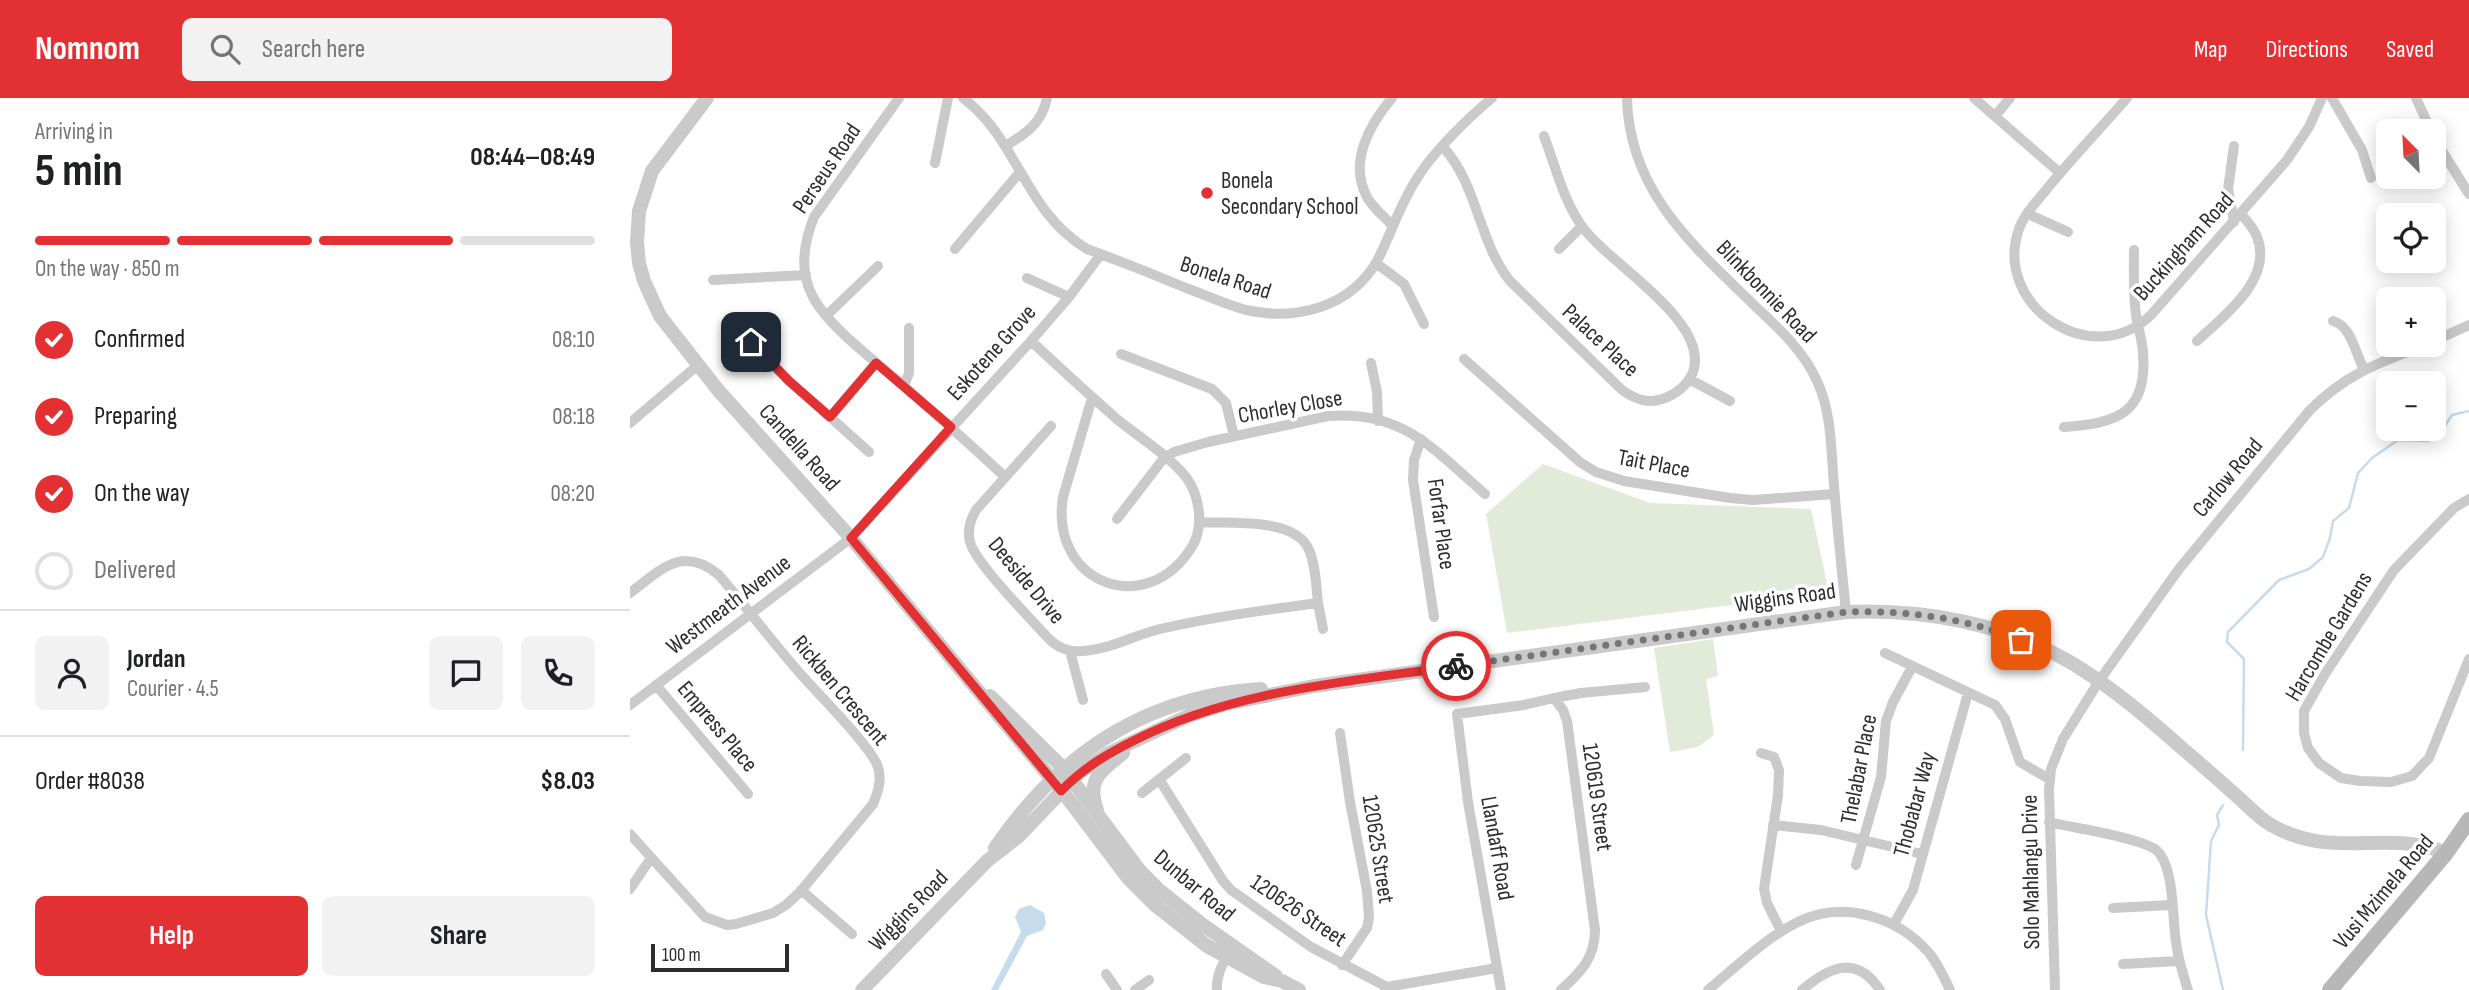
<!DOCTYPE html>
<html lang="en">
<head>
<meta charset="utf-8">
<style>
	:root { --surface:#fff; --page:#f2f2f2; --text:#202124; --muted:#757577; --line:#e0e0e0; --accent:#e33033 }
	body { margin:0; font-family:"Sofia Sans Condensed",sans-serif; background:var(--page); color:var(--text); height:100vh; display:flex; flex-direction:column; font-size:26px; white-space:nowrap }
	* { box-sizing:border-box; margin:0 }
	p { font-size:23px; color:var(--muted) }
	.icon { flex:none; width:38px; height:38px; fill:none; stroke:currentColor; stroke-width:2; stroke-linecap:round; stroke-linejoin:round }
	.map { position:relative; flex:1; overflow:hidden }
	.sheet { display:flex; flex-direction:column; background:var(--surface); width:630px }
	.sheet>* { flex:none }
	.needle { width:46px; rotate:336deg }
	.fabs { position:absolute; left:1746px; top:21px; display:grid; gap:14px }
	.fabs a { display:grid; place-items:center; width:70px; height:70px; border-radius:10px; background:var(--surface); box-shadow:0 4px 18px #0003; font-size:35px }
	.scale { position:absolute; left:21px; bottom:18px; width:138px; box-sizing:border-box; padding-left:7px; border:4px solid #2d2d2d; border-top:0; font-size:19px; line-height:24px; white-space:nowrap; color:#2d2d2d; -webkit-text-stroke:5px #fff; paint-order:stroke }
	.pin { position:absolute; display:grid; place-items:center; width:60px; height:60px; color:#fff; margin:-30px; border-radius:14px; box-shadow:0 4px 10px #0006 }
	.courier { position:absolute; display:grid; place-items:center; width:70px; height:70px; margin:-35px; border:5px solid #e33033; border-radius:50%; background:#fff; color:#222; box-shadow:0 2px 9px #0007 }
	.overview em { font-style:normal; font-weight:700 }
	.overview div { display:flex; flex-direction:column-reverse }
	.overview { display:flex; align-items:center; justify-content:space-between; height:119px; padding:0 35px }
	h1 { font-size:46px; font-weight:700; line-height:52px }
	.bar { display:grid; grid-template-columns:repeat(4,1fr); gap:10px 7px; align-content:center; height:84px; padding:0 35px }
	.bar i { height:9px; border-radius:5px; background:var(--line) }
	.bar .selected { background:var(--accent) }
	.bar p { grid-column:span 4 }
	.line { display:flex; align-items:center; gap:18px; padding:0 35px; border-top:2px solid var(--line) }
	.line div { flex:1 }
	.round { display:grid; place-items:center; flex:none; width:74px; height:74px; border-radius:10px; background:var(--page) }
	ol { padding:0 35px; list-style:none }
	li { display:flex; align-items:center; gap:21px; height:77px }
	li p { margin-inline-start:auto }
	li .icon { padding:7px; border-radius:50%; background:var(--accent); color:#fff; stroke-width:4 }
	li:last-child { color:var(--muted) }
	li i { width:38px; height:38px; border:4px solid var(--line); border-radius:50% }
	.button { display:flex; gap:14px; margin-top:auto; padding:14px 35px }
	.button a { flex:1; height:80px; border-radius:10px; background:var(--accent); color:#fff; font-size:28px; font-weight:700; line-height:80px; text-align:center }
	.button a+a { background:var(--page); color:var(--text) }
	header { display:flex; align-items:center; gap:42px; box-sizing:border-box; height:98px; padding:0 35px; background:var(--accent); color:#fff }
	header strong { font-size:33px }
	nav { display:flex; gap:38px; margin-inline-start:auto; font-size:24px }
	.search { width:490px; height:63px; background:var(--page); display:flex; align-items:center; gap:18px; box-sizing:border-box; padding:0 24px; border-radius:10px; color:var(--muted); font-size:26px }
	main { display:flex; flex:1; min-height:0 }
	.map>svg:first-child { display:block }
	.green { fill:#e2ebda }
	.water { fill:#c6dbeb }
	.lines { fill:none; stroke-linecap:round; stroke-linejoin:round }
	.stream { stroke:#c6dbeb; stroke-width:2.5 }
	.minor { stroke:#cacaca; stroke-width:10 }
	.tertiary { stroke:#cacaca; stroke-width:14 }
	.secondary { stroke:#b7b7b7; stroke-width:16 }
	.done { stroke:#767676; stroke-width:7; stroke-dasharray:0 12.6 }
	.route { stroke:#e33033; stroke-width:9 }
	.poi-dot { fill:#e33033; stroke:#fff; stroke-width:2.5 }
	.labels { text-anchor:middle; stroke-width:7; stroke-linejoin:round; paint-order:stroke }
	.street-label { font-size:23px; fill:#2d2d2d; stroke:#fff }
	.poi-label { font-size:23px; fill:#2d2d2d; stroke:#fff; text-anchor:start }
</style>
</head>
<body>
<header>
<strong>Nomnom</strong>
<div class="search"><svg class="icon" aria-label="search" viewBox="0 0 24 24"><circle cx="10" cy="10" r="6"/><path d="M15 15l6 6"/></svg>Search here</div>
<nav><a>Map</a><a>Directions</a><a>Saved</a></nav>
</header>
<main>
<section class="sheet">
<div class="overview"><div><h1>5 min</h1><p>Arriving in</p></div><em>08:44–08:49</em></div>
<div class="bar"><i class="selected"></i><i class="selected"></i><i class="selected"></i><i></i><p>On the way · 850 m</p></div>
<ol>
<li><svg class="icon" aria-label="check" viewBox="0 0 24 24"><path d="M5 12l5 5 9-10"/></svg>Confirmed<p>08:10</p></li>
<li><svg class="icon" aria-label="check" viewBox="0 0 24 24"><path d="M5 12l5 5 9-10"/></svg>Preparing<p>08:18</p></li>
<li><svg class="icon" aria-label="check" viewBox="0 0 24 24"><path d="M5 12l5 5 9-10"/></svg>On the way<p>08:20</p></li>
<li><i></i>Delivered</li>
</ol>
<div class="line" style="height:126px"><a class="round"><svg class="icon" aria-label="person" viewBox="0 0 24 24"><circle cx="12" cy="8" r="4"/><path d="M4 21q1-7 8-7t8 7"/></svg></a><div><b>Jordan</b><p>Courier · 4.5</p></div><a class="round"><svg class="icon" aria-label="chat" viewBox="0 0 24 24"><path d="M4 5h16v11H9l-5 4z"/></svg></a><a class="round"><svg class="icon" aria-label="phone" viewBox="0 0 24 24"><path d="M5 4h4l2 5-3 2q2 4 5 5l2-3 5 2v4C11 20 4 13 5 4z"/></svg></a></div>
<div class="line" style="height:91px"><div>Order #8038</div><b>$8.03</b></div>
<div class="button"><a>Help</a><a>Share</a></div>
</section>
<div class="map">
<svg width="1839" height="892" viewBox="0 0 1839 892">
	<rect width="100%" height="100%" fill="#fff"/>
	<path class="green" d="M913 366 1020 405 1181 411 1199 495 877 535 856 416Z
		M1083 541 1088 578 1076 581 1084 637 1068 649 1040 654 1024 550Z"/>
	<path class="water" d="M400 807 414 815 416 825 413 832 397 838 368 892H361L391 834 385 819 389 811Z"/>
	<g class="lines">
		<path class="stream" d="M1613 652 1614 561 1597 544 1598 534 1649 482 1679 471 1693 459 1700 440 1703 423 1719 410 1728 375 1742 360 1768 342 1798 343 1811 334 1822 317 1839 313
			M1593 892 1576 817 1581 743 1589 727 1587 717 1593 707"/>
		<path class="minor" d="M269 0 184 119C174 144 169 172 182 197 196 226 241 260 266 281 302 313 339 345 374 378
			M333 0C389 42 393 112 457 151 490 163 523 176 556 190 576 197 596 207 616 212 665 223 720 210 747 163 761 137 769 108 786 82 802 55 838 20 862 0
			M762 0C740 26 719 63 736 97 741 109 754 118 762 127
			M997 0C999 95 1065 149 1127 210 1150 231 1174 254 1187 283 1202 315 1201 353 1204 387 1207 429 1212 472 1216 514
			M1344 0 1430 75
			M1497 0C1470 31 1442 60 1416 92 1406 104 1394 117 1389 131 1362 208 1462 274 1521 217L1657 62 1679 29 1692 0
			M1702 0 1732 52 1741 80
			M1786 0 1801 33
			M1365 18 1380 0
			M1804 40 1839 96
			M375 48C396 36 412 25 417 0
			M1604 48 1598 91 1604 124
			M813 49C848 87 848 143 880 183L992 292C1005 301 1017 306 1032 301 1045 297 1058 287 1063 274 1081 223 977 165 951 127 933 101 925 67 914 38
			M305 65 318 0
			M1398 116 1438 134
			M325 151 390 74
			M929 151 952 128
			M746 165 774 186 794 226
			M397 180 439 199
			M83 182 176 177
			M197 217 248 168
			M1703 223C1722 228 1725 256 1734 271
			M401 243C429 269 458 296 488 322 509 339 547 363 560 385 570 403 573 429 563 447 518 523 419 486 433 399L462 300
			M1567 243C1593 219 1644 181 1627 139 1624 130 1617 123 1611 116
			M1804 243 1839 227
			M121 244 159 283 200 319 246 265
			M491 256 582 291 596 305 604 338
			M834 261 951 365 966 374 994 383 1100 400 1123 402 1204 396
			M741 265 747 294 748 323
			M1059 281 1100 303
			M274 288 279 275V230
			M200 319 239 354
			M0 325 68 267
			M421 328 346 412C340 422 337 432 340 444 346 466 401 521 419 541 428 550 439 554 452 553 479 552 504 537 530 531 582 519 635 512 688 505 686 488 686 468 679 452 666 419 600 426 570 424
			M1434 329C1487 325 1518 316 1513 254 1512 241 1508 230 1506 217 1503 196 1504 174 1504 152
			M791 341 784 362 783 382 804 519
			M1839 401 1824 410 1764 472 1695 576 1674 613V635L1678 650 1689 665 1711 680 1730 683 1761 684 1782 678 1799 660 1839 561
			M487 421 534 360 544 354 578 344 698 318C773 312 803 351 855 396
			M0 495C32 471 52 447 89 477 116 509 141 542 168 573 186 594 241 648 248 669 252 682 248 694 243 706L170 794 156 807 143 815 106 826 97 827 75 819 0 736
			M688 505 693 531
			M440 553 453 602
			M1255 555 1365 607 1375 621 1390 664 1419 681
			M26 587 118 696
			M924 600 951 595 1015 589
			M0 607 221 440 401 243 439 199 471 156
			M710 635 720 704 737 793 739 819 737 830 712 867
			M1131 655 1144 659 1149 672 1148 697 1134 791 1137 805 1151 833
			M529 681 593 783 601 792 681 849 757 889
			M512 695 556 660
			M1419 724C1444 730 1506 739 1525 751 1545 766 1542 820 1546 844 1548 861 1553 876 1558 892
			M1143 727 1191 732 1292 756
			M1226 767 1251 679 1256 623 1263 604 1282 569
			M0 791 21 760
			M171 792 222 836
			M1483 810 1541 807
			M1264 826 1283 792 1338 595
			M1493 866 1549 863
			M476 876 487 892
			M505 892 519 882
			M587 892C586 877 593 865 600 852
			M755 892 757 889 867 870
			M871 892 838 704 827 616 894 607 924 600 933 612 937 623 965 832C965 860 951 874 931 892
			M1078 892C1106 869 1135 840 1168 824 1212 802 1267 818 1299 855 1308 866 1314 879 1320 892
			M1172 892C1199 869 1226 856 1250 892
			M1425 892 1419 691 1421 671 1433 641 1469 583 1549 471 1680 312C1716 276 1748 265 1795 247"/>
		<path class="tertiary" d="M77 0 22 73 9 113 7 144 9 165 14 183 30 218 88 292 221 440 439 702 498 780 525 807 577 848 634 879 652 883 669 892
			M360 598 433 670 510 773 529 792 573 827 646 878
			M467 712C456 681 471 673 493 655
			M365 750C429 656 516 598 631 591
			M232 892 357 763 389 738 449 675 479 655 558 618 595 606 684 588 1216 514C1294 511 1376 525 1445 567 1484 591 1519 621 1553 651 1572 667 1591 684 1609 700 1619 709 1629 720 1641 727 1703 763 1757 730 1816 755"/>
		<path class="secondary" d="M1700 892 1816 755 1839 722"/>
	</g>
	<g class="lines">
		<path class="done" d="M826 568 1216 514C1276 512 1335 520 1391 542"/>
		<path class="route" d="M121 244 159 283 200 319 246 265 321 329 221 440 431 693C453 670 477 656 505 642 604 592 717 584 826 568"/>
	</g>
	<circle class="poi-dot" cx="577" cy="95" r="7"/>
	<g class="labels">
		<g class="street-label">
			<text transform="translate(196 70) rotate(-56)" y="8">Perseus Road</text>
			<text transform="translate(1553 148) rotate(-48)" y="8">Buckingham Road</text>
			<text transform="translate(596 179) rotate(18)" y="8">Bonela Road</text>
			<text transform="translate(1137 193) rotate(46)" y="8">Blinkbonnie Road</text>
			<text transform="translate(971 242) rotate(43)" y="8">Palace Place</text>
			<text transform="translate(361 254) rotate(-48)" y="8">Eskotene Grove</text>
			<text transform="translate(660 308) rotate(-10)" y="8">Chorley Close</text>
			<text transform="translate(170 349) rotate(48)" y="8">Candella Road</text>
			<text transform="translate(1024 365) rotate(11)" y="8">Tait Place</text>
			<text transform="translate(1597 379) rotate(-50)" y="8">Carlow Road</text>
			<text transform="translate(812 426) rotate(82)" y="8">Forfar Place</text>
			<text transform="translate(397 482) rotate(50)" y="8">Deeside Drive</text>
			<text transform="translate(1155 499) rotate(-8)" y="8">Wiggins Road</text>
			<text transform="translate(98 506) rotate(-37)" y="8">Westmeath Avenue</text>
			<text transform="translate(1698 538) rotate(-59)" y="8">Harcombe Gardens</text>
			<text transform="translate(211 592) rotate(50)" y="8">Rickben Crescent</text>
			<text transform="translate(88 628) rotate(50)" y="8">Empress Place</text>
			<text transform="translate(1228 671) rotate(-79)" y="8">Thelabar Place</text>
			<text transform="translate(968 699) rotate(82)" y="8">120619 Street</text>
			<text transform="translate(1284 706) rotate(-75)" y="8">Thobabar Way</text>
			<text transform="translate(868 750) rotate(80)" y="8">Llandaff Road</text>
			<text transform="translate(749 751) rotate(81)" y="8">120625 Street</text>
			<text transform="translate(1400 774) rotate(-91)" y="8">Solo Mahlangu Drive</text>
			<text transform="translate(565 787) rotate(40)" y="8">Dunbar Road</text>
			<text transform="translate(1753 793) rotate(-50)" y="8">Vusi Mzimela Road</text>
			<text transform="translate(278 812) rotate(-46)" y="8">Wiggins Road</text>
			<text transform="translate(669 812) rotate(34)" y="8">120626 Street</text>
		</g>
		<g class="poi-label">
			<text x="591" y="90">Bonela<tspan x="591" dy="26">Secondary School</tspan></text>
		</g>
	</g>
</svg>
<div class="fabs">
<a><svg class="needle" viewBox="-14 -14 28 28"><path d="M0-13l5 13h-10z" fill="#e53935"/><path d="M0 13l5-13h-10z" fill="#757577"/></svg></a>
<a><svg class="icon" aria-label="locate" viewBox="0 0 24 24"><circle cx="12" cy="12" r="6"/><path d="M12 2v4M12 18v4M2 12h4M18 12h4"/></svg></a>
<a>+</a>
<a>−</a>
</div>
<div class="scale">100 m</div>
<div class="pin" style="left:1391px;top:542px;background:#ea580c"><svg class="icon" aria-label="bag" viewBox="0 0 24 24"><path d="M5 8h14l-1 12H6zM9 8a3 3 0 0 1 6 0"/></svg></div>
<div class="pin" style="left:121px;top:244px;background:#1f2937"><svg class="icon" aria-label="home" viewBox="0 0 24 24"><path d="M3 11l9-7 9 7M6 9v11h12V9"/></svg></div>
<div class="courier" style="left:826px;top:568px"><svg class="icon" aria-label="bike" viewBox="0 0 24 24"><circle cx="6" cy="16" r="4"/><circle cx="18" cy="16" r="4"/><path d="M6 16l4-8h5l3 8M10 8l3 8H6M13 5h3"/></svg></div>
</div>
</main>
</body>
</html>
